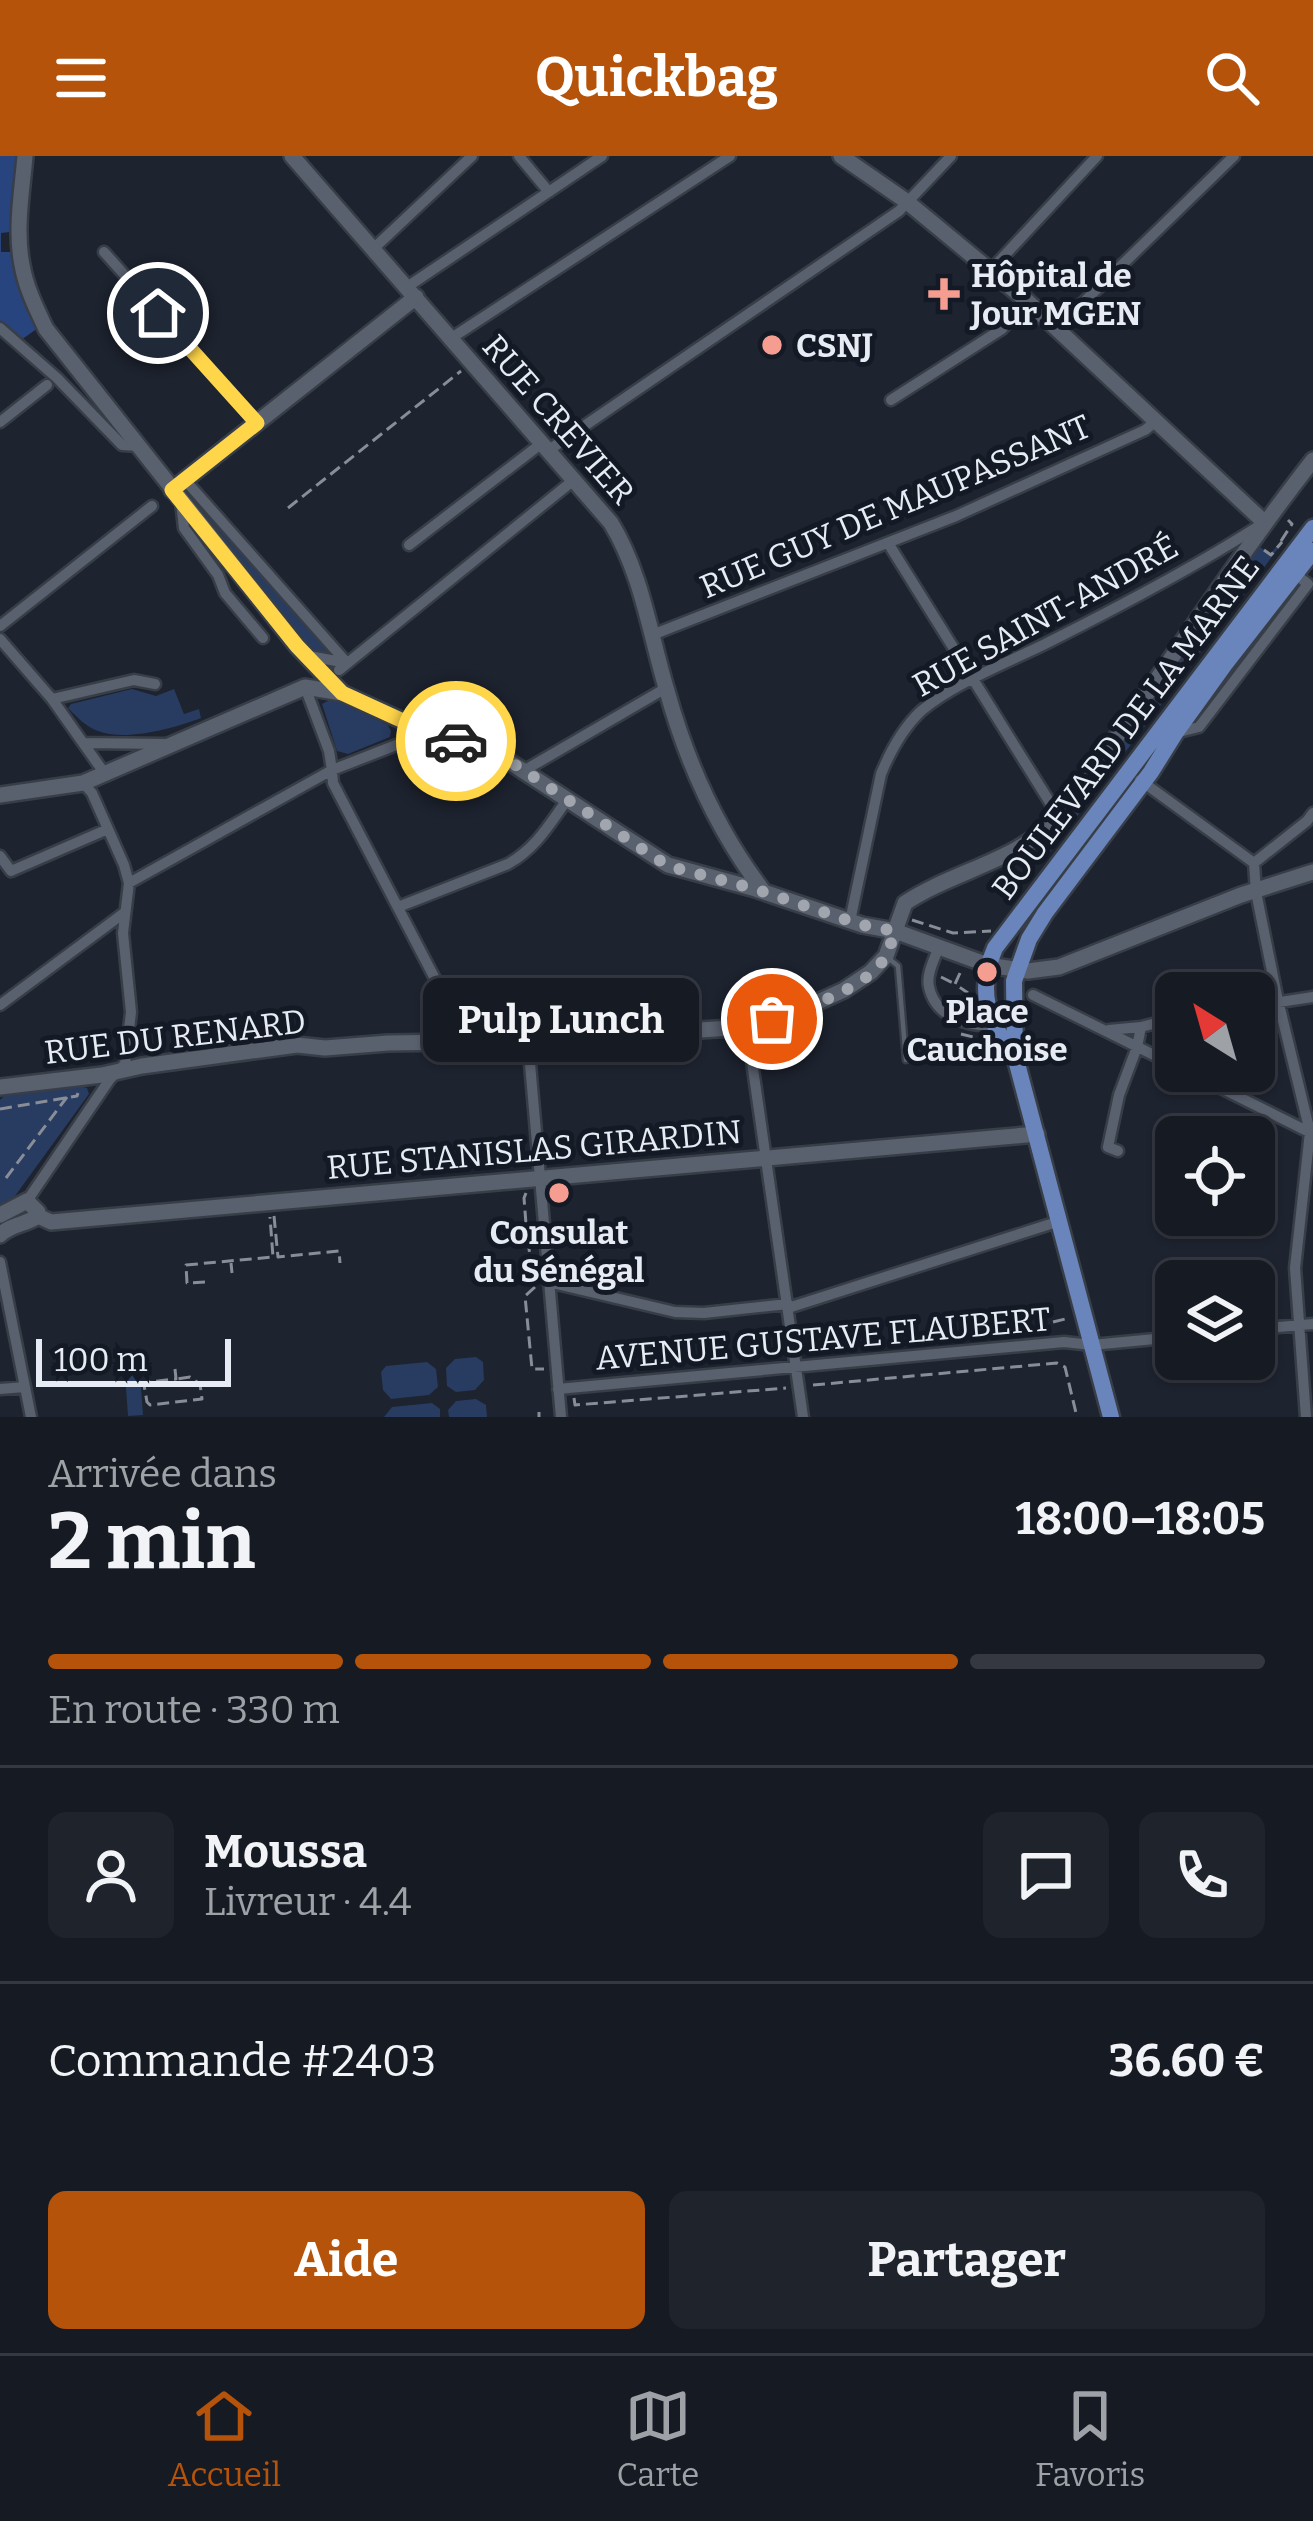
<!DOCTYPE html>
<html lang="fr">
<head>
<meta charset="utf-8">
<style>
	:root { --surface:#161a23; --page:#1f232b; --text:#f1f3f6; --muted:#9ea1a6; --line:#353841; --accent:#b45309 }
	body { margin:0; font-family:Bitter,serif; background:var(--page); color:var(--text); height:100vh; display:flex; flex-direction:column; font-size:45px; white-space:nowrap }
	* { box-sizing:border-box; margin:0 }
	p { font-size:39px; color:var(--muted) }
	.icon { flex:none; width:66px; height:66px; fill:none; stroke:currentColor; stroke-width:2; stroke-linecap:round; stroke-linejoin:round }
	.map { position:relative; height:1261px; overflow:hidden }
	.drawer { display:flex; flex-direction:column; background:var(--surface); flex:1 }
	.drawer>* { flex:none }
	.needle { width:78px; rotate:323deg }
	.tools { position:absolute; left:1155px; top:816px; display:grid; gap:24px }
	.tools a { display:grid; place-items:center; width:120px; height:120px; border-radius:18px; background:var(--surface); box-shadow:0 3px 9px #0004,0 0 0 3px var(--line); font-size:60px }
	.scale { position:absolute; left:36px; bottom:30px; width:195px; box-sizing:border-box; padding-left:12px; border:6px solid #e7ebf3; border-top:0; font-size:33px; line-height:42px; white-space:nowrap; color:#e7ebf3; -webkit-text-stroke:9px #141a25; paint-order:stroke }
	.pin { position:absolute; display:grid; place-items:center; width:102px; height:102px; color:#fff; margin:-51px; border:6px solid #fff; border-radius:50%; box-shadow:0 3px 12px #0007 }
	.courier { position:absolute; display:grid; place-items:center; width:120px; height:120px; margin:-60px; border:9px solid #ffd54a; border-radius:50%; background:#fff; color:#222; box-shadow:0 3px 15px #0007 }
	.bubble { position:absolute; height:84px; border-radius:18px; background:var(--surface); box-shadow:0 3px 9px #0004,0 0 0 3px var(--line); font-size:39px; font-weight:700; line-height:84px; text-align:center }
	.overview em { font-style:normal; font-weight:700 }
	.overview div { display:flex; flex-direction:column-reverse }
	.overview { display:flex; align-items:center; justify-content:space-between; height:204px; padding:0 48px }
	h1 { font-size:78px; font-weight:700; line-height:90px }
	.bar { display:grid; grid-template-columns:repeat(4,1fr); gap:18px 12px; align-content:center; height:144px; padding:0 48px }
	.bar i { height:15px; border-radius:9px; background:var(--line) }
	.bar .active { background:var(--accent) }
	.bar p { grid-column:span 4 }
	.line { display:flex; align-items:center; gap:30px; padding:0 48px; border-top:3px solid var(--line) }
	.line div { flex:1 }
	.round { display:grid; place-items:center; flex:none; width:126px; height:126px; border-radius:18px; background:var(--page) }
	.primary-button { display:flex; gap:24px; margin-top:auto; padding:24px 48px }
	.primary-button a { flex:1; height:138px; border-radius:18px; background:var(--accent); color:#fff; font-size:48px; font-weight:700; line-height:138px; text-align:center }
	.primary-button a+a { background:var(--page); color:var(--text) }
	header { display:flex; justify-content:space-between; align-items:center; height:156px; padding:0 48px; background:var(--accent); color:#fff; font-size:54px; font-weight:700 }
	.dock { display:flex; justify-content:space-around; align-items:center; height:168px; border-top:3px solid var(--line); background:var(--surface); font-size:33px; color:var(--muted) }
	.dock a { display:grid; justify-items:center; gap:6px }
	.dock .active { color:var(--accent) }
	.map>svg:first-child { display:block }
	.green { fill:#283b60 }
	.forest { fill:#28447e }
	.lines { fill:none; stroke-linecap:round; stroke-linejoin:round }
	.lane-casing { stroke:#383e47; stroke-width:9 }
	.street-casing { stroke:#383e47; stroke-width:15 }
	.secondary-casing { stroke:#383e47; stroke-width:20 }
	.primary-casing { stroke:#383e47; stroke-width:21 }
	.path { stroke:#888d97; stroke-width:3; stroke-dasharray:12 6; stroke-linecap:butt }
	.lane { stroke:#59606e; stroke-width:4.5 }
	.street { stroke:#59606e; stroke-width:10 }
	.secondary { stroke:#59606e; stroke-width:15 }
	.primary { stroke:#6985bb; stroke-width:16 }
	.done { stroke:#a0a5ae; stroke-width:12; stroke-dasharray:0 21.6 }
	.route { stroke:#ffd54a; stroke-width:15 }
	.poi-dot { fill:#f59d90; stroke:#141a25; stroke-width:4.5 }
	.labels { text-anchor:middle; stroke-width:10; stroke-linejoin:round; paint-order:stroke }
	.poi-label { font-size:33px; font-weight:bold; fill:#e7ebf3; stroke:#141a25; text-anchor:start }
	.street-label { font-size:33px; fill:#e7ebf3; stroke:#141a25 }
</style>
</head>
<body>
<header><svg class="icon" aria-label="menu" viewBox="0 0 24 24"><path d="M4 6h16M4 12h16M4 18h16"/></svg>Quickbag<svg class="icon" aria-label="search" viewBox="0 0 24 24"><circle cx="10" cy="10" r="6"/><path d="M15 15l6 6"/></svg></header>
<div class="map">
<svg width="1313" height="1261" viewBox="0 0 1313 1261">
	<rect width="100%" height="100%" fill="#1d232f"/>
	<path class="green" d="M190 339 334 500 333 504 308 492Z
		M1281 385 1283 386 1042 707 1041 699 1064 665 1256 388 1270 398Z
		M132 533 156 540 174 533 184 558 199 553 201 562C175 572 125 586 98 575 86 571 77 561 68 552L71 548Z
		M337 540 342 547 388 569 391 575 390 581 348 598 337 595 322 548Z
		M79 930 87 932 89 938 15 1040 0 1049V944L5 939Z
		M476 1201 483 1206 484 1224 475 1234 456 1236 447 1230 446 1212 455 1203Z
		M427 1206 436 1213 438 1231 429 1239 391 1243 383 1234 381 1216 386 1210Z
		M140 1217 143 1259 128 1260 125 1218Z
		M476 1243 486 1249 487 1261H449L448 1254 456 1245Z
		M432 1247 440 1253V1261H384L392 1251Z"/>
	<path class="forest" d="M0 0H17L10 76 1 77V96H12L16 124 38 172 21 184 0 167Z"/>
	<g class="lines">
		<defs>
			<path id="lane" d="M887 801 898 810 906 904
				M516 1078 544 1075"/>
			<path id="street" d="M519 0 549 36
				M372 94 472 0
				M104 96 257 267
				M991 114 1097 0
				M407 131 602 0
				M0 172 57 222 122 289 138 290
				M1057 172 1234 0
				M450 183 730 0
				M891 244 1002 173 1027 145
				M0 266 47 229
				M549 294 899 55 951 0
				M185 324 347 507
				M181 346 184 372 218 419 225 437 263 482
				M888 387 1059 661
				M409 389 542 287
				M0 470 152 350
				M652 479 956 360 1145 274 1155 266
				M0 483 52 543 105 618
				M309 500 347 507
				M339 514 575 323
				M305 531 329 595 332 614 404 586 414 570
				M52 543 134 524 155 528
				M1179 576 1199 571 1308 428 1295 418
				M85 587 166 588
				M525 614 666 532
				M1140 624 1254 707
				M0 700 11 715 108 673
				M1254 707 1256 736 1277 840 1310 976 1295 1112 1306 1261
				M1254 707 1307 665 1313 657
				M129 727 332 614 333 627 468 886
				M398 751 508 708C536 692 549 669 567 644
				M850 765 881 618C890 596 904 571 921 555 951 529 1006 507 1043 489 1117 452 1192 413 1262 368
				M938 793C934 804 926 819 929 831 935 860 967 871 993 869
				M1033 839 1176 910
				M0 849 124 757
				M1254 850 1313 841
				M747 871 803 1261
				M1109 874 1141 871 1176 862
				M528 885 561 1261
				M1187 915 1313 978
				M1118 995 1108 991 1119 939 1137 891 1141 871
				M27 1045 110 923 125 908 131 856 123 777 129 727 124 709 92 637 83 627
				M0 1106 31 1261
				M548 1126 675 1156 704 1157 788 1148
				M788 1152 1060 1065
				M1254 1173 1313 1168
				M0 1233 25 1231
				M558 1233 1064 1186 1092 1189 1176 1181"/>
			<path id="secondary" d="M25 0C22 35 15 74 22 109 26 132 36 152 46 173L297 490 342 537
				M292 0 611 367C642 418 650 479 667 535 687 607 718 676 764 736
				M841 0 906 45 1027 145 1264 366
				M172 334 416 141
				M0 639 83 627 305 531 342 537 414 570 505 603 668 709 752 732 862 769 895 775 988 809 1028 815 1059 811 1241 739 1313 716
				M0 931 102 919 142 910 297 889 325 892 388 887 528 885 747 871 798 855 844 834 871 816 886 800 905 747C955 714 1016 706 1059 661 1147 544 1223 419 1313 304
				M0 1059 27 1045 38 1056V1060C25 1069 11 1068 0 1079
				M38 1060 51 1066 1037 978"/>
			<path id="primary" d="M1015 900C987 867 977 833 995 792L1313 372
				M1111 1261 1015 900 1014 825 1029 783 1045 757 1151 616 1176 576 1225 508 1313 395"/>
		</defs>
		<use href="#lane" class="lane-casing"/>
		<use href="#street" class="street-casing"/>
		<use href="#secondary" class="secondary-casing"/>
		<use href="#primary" class="primary-casing"/>
		<path class="path" d="M288 352 461 215
			M1281 385 1292 368 1288 364
			M1264 394 1271 399 1282 386
			M912 764 953 777 991 775
			M960 817 955 828 968 837
			M941 821 955 828
			M961 878 977 882
			M0 953 77 940 78 937
			M6 1022 67 941
			M526 1037 524 1042 526 1068
			M274 1060 278 1101 339 1095 340 1107
			M528 1084 532 1118
			M231 1107 232 1117
			M205 1126 187 1127 186 1109 273 1101 270 1061
			M535 1131 525 1140 532 1213H544
			M1053 1166 1065 1163
			M175 1213 176 1223 148 1226 144 1229 147 1246 150 1249 202 1243 200 1228 190 1221 176 1223
			M813 1229 1057 1207 1065 1211 1077 1261
			M574 1242 575 1249 786 1232
			M539 1256V1261"/>
		<use href="#lane" class="lane"/>
		<use href="#street" class="street"/>
		<use href="#secondary" class="secondary"/>
		<use href="#primary" class="primary"/>
	</g>
	<g class="lines">
		<path class="done" d="M456 585 505 602 668 710 752 732 862 769 895 775C892 784 889 795 884 803 866 832 804 853 772 863"/>
		<path class="route" d="M158 157 257 267 172 334 297 490 342 537 414 570 456 585"/>
	</g>
	<g class="poi-dot">
		<path d="M938 120h12v12h12v12h-12v12h-12v-12h-12v-12h12z"/>
		<circle cx="772" cy="189" r="12"/>
		<circle cx="987" cy="816" r="12"/>
		<circle cx="559" cy="1037" r="12"/>
	</g>
	<g class="labels">
		<g class="poi-label">
			<text x="971" y="131">Hôpital de<tspan x="971" dy="38">Jour MGEN</tspan></text>
			<text x="796" y="201">CSNJ</text>
			<text x="987" y="867" text-anchor="middle">Place<tspan x="987" dy="38">Cauchoise</tspan></text>
			<text x="559" y="1088" text-anchor="middle">Consulat<tspan x="559" dy="38">du Sénégal</tspan></text>
		</g>
		<g class="street-label">
			<text transform="translate(559 263) rotate(49)" y="12">RUE CREVIER</text>
			<text transform="translate(895 350) rotate(-23)" y="12">RUE GUY DE MAUPASSANT</text>
			<text transform="translate(1045 459) rotate(-29)" y="12">RUE SAINT-ANDRÉ</text>
			<text transform="translate(1125 571) rotate(-53)" y="12">BOULEVARD DE LA MARNE</text>
			<text transform="translate(175 880) rotate(-7)" y="12">RUE DU RENARD</text>
			<text transform="translate(534 993) rotate(-5)" y="12">RUE STANISLAS GIRARDIN</text>
			<text transform="translate(823 1182) rotate(-5)" y="12">AVENUE GUSTAVE FLAUBERT</text>
		</g>
	</g>
</svg>
<div class="tools">
<a><svg class="needle" viewBox="-14 -14 28 28"><path d="M0-13l5 13h-10z" fill="#e53935"/><path d="M0 13l5-13h-10z" fill="#9ea1a6"/></svg></a>
<a><svg class="icon" aria-label="locate" viewBox="0 0 24 24"><circle cx="12" cy="12" r="6"/><path d="M12 2v4M12 18v4M2 12h4M18 12h4"/></svg></a>
<a><svg class="icon" aria-label="layers" viewBox="0 0 24 24"><path d="M12 4l9 5-9 5-9-5zM3 14l9 5 9-5"/></svg></a>
</div>
<div class="scale">100 m</div>
<div class="pin" style="left:772px;top:863px;background:#ea580c"><svg class="icon" aria-label="bag" viewBox="0 0 24 24"><path d="M5 8h14l-1 12H6zM9 8a3 3 0 0 1 6 0"/></svg></div>
<div class="pin" style="left:158px;top:157px;background:#1f2937"><svg class="icon" aria-label="home" viewBox="0 0 24 24"><path d="M3 11l9-7 9 7M6 9v11h12V9"/></svg></div>
<div class="courier" style="left:456px;top:585px"><svg class="icon" aria-label="car" viewBox="0 0 24 24"><path d="M5 17H2v-5l4-1 3-4h7l3 4 3 1v5h-3M9 17h6M6 11h13"/><circle cx="7" cy="17" r="2"/><circle cx="17" cy="17" r="2"/></svg></div>
<div class="bubble" style="left:423px;top:822px;width:276px">Pulp Lunch</div>
</div>
<section class="drawer">
<div class="overview"><div><h1>2 min</h1><p>Arrivée dans</p></div><em>18:00–18:05</em></div>
<div class="bar"><i class="active"></i><i class="active"></i><i class="active"></i><i></i><p>En route · 330 m</p></div>
<div class="line" style="height:216px"><a class="round"><svg class="icon" aria-label="person" viewBox="0 0 24 24"><circle cx="12" cy="8" r="4"/><path d="M4 21q1-7 8-7t8 7"/></svg></a><div><b>Moussa</b><p>Livreur · 4.4</p></div><a class="round"><svg class="icon" aria-label="chat" viewBox="0 0 24 24"><path d="M4 5h16v11H9l-5 4z"/></svg></a><a class="round"><svg class="icon" aria-label="phone" viewBox="0 0 24 24"><path d="M5 4h4l2 5-3 2q2 4 5 5l2-3 5 2v4C11 20 4 13 5 4z"/></svg></a></div>
<div class="line" style="height:156px"><div>Commande #2403</div><b>36.60 €</b></div>
<div class="primary-button"><a>Aide</a><a>Partager</a></div>
</section>
<nav class="dock">
<a class="active"><svg class="icon" aria-label="home" viewBox="0 0 24 24"><path d="M3 11l9-7 9 7M6 9v11h12V9"/></svg>Accueil</a>
<a><svg class="icon" aria-label="map" viewBox="0 0 24 24"><path d="M3 6l6-2 6 2 6-2v14l-6 2-6-2-6 2zM9 4v14M15 6v14"/></svg>Carte</a>
<a><svg class="icon" aria-label="saved" viewBox="0 0 24 24"><path d="M7 4h10v16l-5-4-5 4z"/></svg>Favoris</a>
</nav>
</body>
</html>
